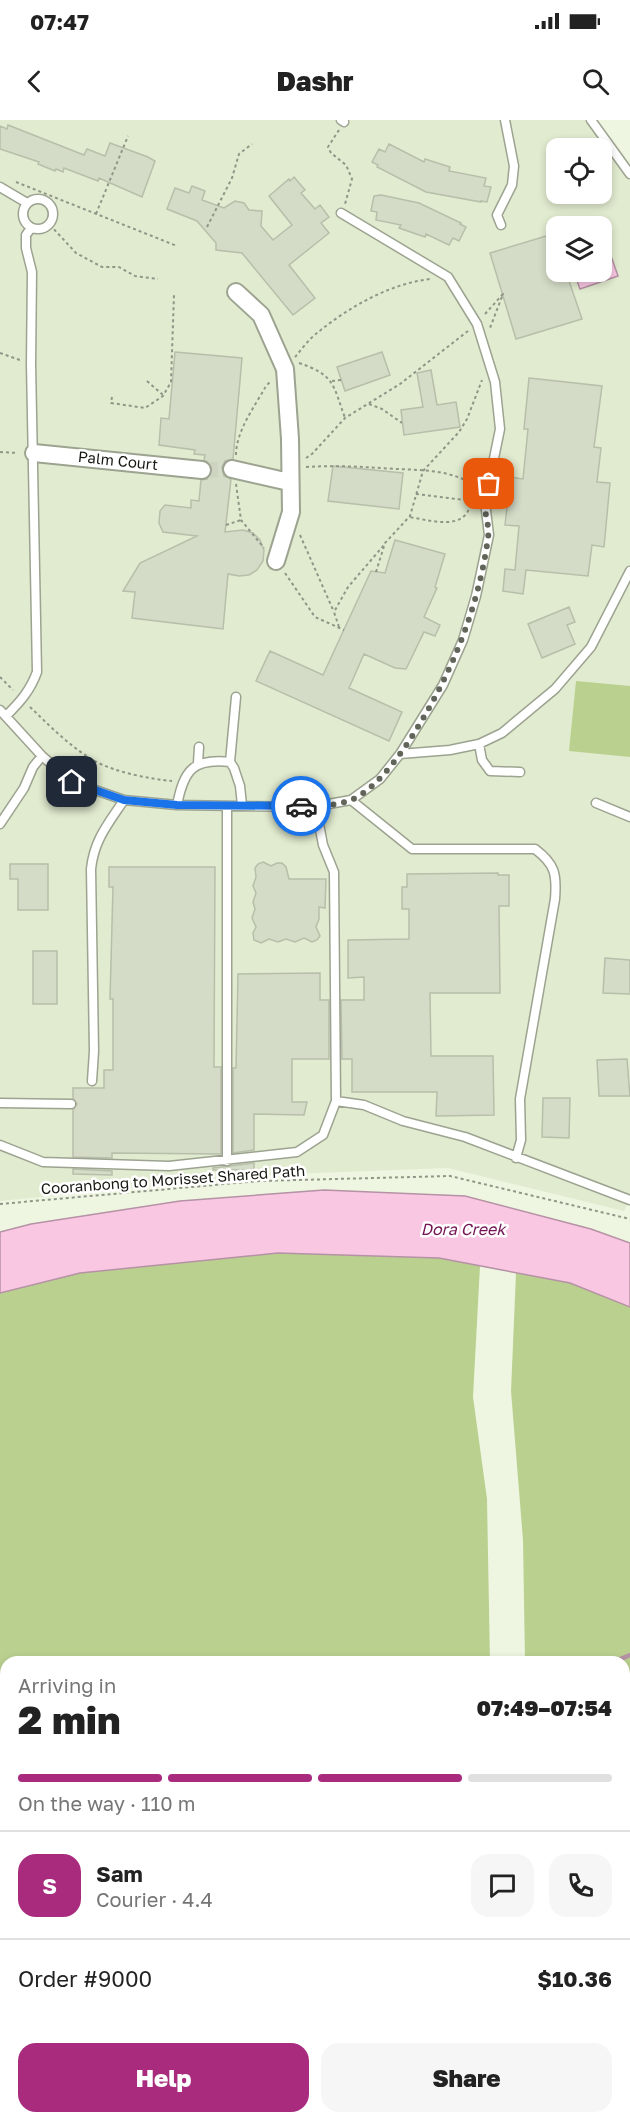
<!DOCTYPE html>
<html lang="en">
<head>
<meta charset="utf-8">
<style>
	:root { --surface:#fff; --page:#f6f6f6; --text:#222; --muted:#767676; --line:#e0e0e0; --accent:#a82b7e }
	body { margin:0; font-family:"Golos Text",sans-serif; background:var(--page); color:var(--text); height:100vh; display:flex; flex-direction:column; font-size:22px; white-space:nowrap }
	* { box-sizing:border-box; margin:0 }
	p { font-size:20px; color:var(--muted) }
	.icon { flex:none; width:33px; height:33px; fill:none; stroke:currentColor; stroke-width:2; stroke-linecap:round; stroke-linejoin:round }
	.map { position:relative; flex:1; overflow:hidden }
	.side { position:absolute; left:0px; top:1536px; width:630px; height:468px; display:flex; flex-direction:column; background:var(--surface); border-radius:18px 18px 0 0; box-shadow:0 3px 9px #0003 }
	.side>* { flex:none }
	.tools { position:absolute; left:546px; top:18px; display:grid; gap:12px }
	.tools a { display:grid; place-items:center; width:66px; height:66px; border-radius:12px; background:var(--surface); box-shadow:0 3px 9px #0003; font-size:30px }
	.pin { position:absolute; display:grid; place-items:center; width:51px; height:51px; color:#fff; margin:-26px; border-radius:12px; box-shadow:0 3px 9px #0006 }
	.courier { position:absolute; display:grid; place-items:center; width:60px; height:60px; margin:-30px; border:4px solid #1a73e8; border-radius:50%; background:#fff; color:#222; box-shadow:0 2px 8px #0007 }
	.overview em { font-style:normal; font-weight:800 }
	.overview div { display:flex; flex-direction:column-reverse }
	.overview { display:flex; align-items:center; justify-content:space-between; height:102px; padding:0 18px }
	h1 { font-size:39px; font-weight:800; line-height:45px }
	.bar { display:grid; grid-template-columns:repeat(4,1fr); gap:9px 6px; align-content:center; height:72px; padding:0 18px }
	.bar i { height:8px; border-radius:4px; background:var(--line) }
	.bar .on { background:var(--accent) }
	.bar p { grid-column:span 4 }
	.line { display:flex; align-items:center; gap:15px; padding:0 18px; border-top:2px solid var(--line) }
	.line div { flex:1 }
	.round { display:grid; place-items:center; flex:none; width:63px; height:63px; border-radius:18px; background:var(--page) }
	.button { display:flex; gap:12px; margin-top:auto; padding:12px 18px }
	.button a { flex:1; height:69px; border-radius:18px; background:var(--accent); color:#fff; font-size:24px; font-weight:800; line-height:69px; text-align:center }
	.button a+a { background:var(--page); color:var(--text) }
	.status { display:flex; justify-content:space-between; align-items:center; height:42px; padding:0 30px; background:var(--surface); direction:ltr }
	.status svg { height:16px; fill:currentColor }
	header { display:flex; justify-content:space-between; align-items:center; height:78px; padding:0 18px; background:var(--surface); font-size:27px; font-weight:800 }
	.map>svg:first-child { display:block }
	.built { fill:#e1ebcf; fill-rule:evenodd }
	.green { fill:#bad08f }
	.water { fill:#fac7e3; stroke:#b592a4; stroke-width:1.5 }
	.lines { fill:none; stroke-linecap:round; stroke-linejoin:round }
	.stream { stroke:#b592a4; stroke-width:4.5 }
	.building { fill:#d4dcc7; stroke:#b7beaa; stroke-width:1.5 }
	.street-tunnel { stroke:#cdd5c2; stroke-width:16; stroke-dasharray:16 8; stroke-linecap:butt }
	.lane-casing { stroke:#9ca390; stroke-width:11 }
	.street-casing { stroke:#9ca390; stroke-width:20 }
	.secondary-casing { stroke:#9ca390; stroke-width:27 }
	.path { stroke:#909687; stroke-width:2; stroke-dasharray:3 3; stroke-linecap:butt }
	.lane { stroke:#fff; stroke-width:8 }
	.street { stroke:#fff; stroke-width:16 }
	.secondary { stroke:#fff; stroke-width:24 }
	.done { stroke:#616559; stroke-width:6; stroke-dasharray:0 10.8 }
	.route { stroke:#1a73e8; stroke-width:8 }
	.labels { text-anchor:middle; stroke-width:5; stroke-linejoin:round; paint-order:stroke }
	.street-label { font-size:15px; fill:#151710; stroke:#fff }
	.water-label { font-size:16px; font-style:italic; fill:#731554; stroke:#fff }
</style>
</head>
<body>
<div class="status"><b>07:47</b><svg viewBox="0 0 49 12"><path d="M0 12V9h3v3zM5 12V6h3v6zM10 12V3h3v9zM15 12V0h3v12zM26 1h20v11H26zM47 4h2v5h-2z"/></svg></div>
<header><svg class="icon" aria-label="back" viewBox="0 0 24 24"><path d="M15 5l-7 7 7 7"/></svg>Dashr<svg class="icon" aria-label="search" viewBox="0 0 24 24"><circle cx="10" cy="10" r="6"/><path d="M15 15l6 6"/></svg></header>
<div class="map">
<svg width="630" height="2004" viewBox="0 0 630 2004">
	<rect width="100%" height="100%" fill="#eef6e1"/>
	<path class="built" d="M0 0H588L630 61V1078L624 1091 448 1048 265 1055 0 1081ZM556 28H602V74H556ZM556 106H602V152H556Z"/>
	<path class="green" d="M576 561 630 566V637L569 631Z
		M278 1133 439 1138 480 1146 473 1277 487 1379 490 1542H6V1809H0V1173L80 1153Z
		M516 1153 570 1163 630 1187V1598L628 1608V1652H630V1821H624V1542H525L523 1420 511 1271Z
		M6 1993V1998H358V2004H43V2001L34 2004H0V1995Z"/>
	<path class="water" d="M610 133 618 156 580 169 574 152H602V136Z
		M324 1070 465 1076 591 1109 630 1123V1187L570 1163 439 1138 278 1133 80 1153 0 1173V1112L31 1104 180 1081Z"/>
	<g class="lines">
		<path class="stream" d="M613 1542 630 1535
			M197 2004 201 1998"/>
	</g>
	<path class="building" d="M8 5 84 35 87 29 105 36 110 23 148 37 155 41 142 77 99 58 98 61 64 48 63 52 56 49 55 51 38 44 39 42 0 29V6L7 9Z
		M389 24 424 42 425 39 450 47 449 51 486 58 484 66 491 67 487 82 481 81V82L426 72 377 47 378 45 372 42 379 29 385 32Z
		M294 57 305 70 301 73 315 89 320 85 329 97 321 103 329 113 289 145 315 178 293 195 242 133 216 130V123L197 101 167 89 175 68 189 73 192 66 205 71 202 80 224 88 235 81 244 83 249 90 262 91 261 106 273 120 292 105 269 76 289 59 290 61Z
		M381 75 419 83 461 103 460 104 466 107 459 121 453 118 449 125 426 114 425 117 399 108 401 105 376 100 377 92 371 91 374 76Z
		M553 114 556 125V152H566L582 199 516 219 490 133Z
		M175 232 242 238 233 339 225 341 222 347 224 356 231 359 225 412 243 410 253 413 260 420 264 430 263 441 257 450 249 455 239 456 228 454 223 509 132 498 135 472 123 471 140 443 197 416 163 412 159 403 160 391 165 385 191 388V380L199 381 201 360 207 359 212 352 211 345 204 340 205 335 194 334 195 330 159 325 161 298 169 299Z
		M382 232 390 255 345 271 337 247Z
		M431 250 437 285 456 282 460 307 404 315 401 290 423 287 417 253Z
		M529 258 602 266 594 327 601 328 597 362 610 363 604 427 592 425 588 456 526 450 523 474 503 471 505 449 515 450 519 406 505 405 510 357 523 359 528 309H524Z
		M333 346 403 353 399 389 328 381Z
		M395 420 445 434 435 467 437 468 424 497 440 505 435 516 424 512 406 549 395 548 364 534 349 568 402 592 389 621 256 561 270 531 323 555 371 451 385 453Z
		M569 487 575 502 567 505 575 524 542 538 528 504Z
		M263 742 271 746 277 743H282L286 747 289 759H326L325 788 319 787V799L316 807 320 816 317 820 312 822 304 818 295 822 286 819 278 822 269 819 261 823 254 820 253 813 256 807 252 798 255 789 253 782 256 773 253 766 256 757 255 748 258 744Z
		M10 744H48V790H18V759H10Z
		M109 747H215L214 947H221V1034L112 1033V1038L73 1037V990L77 984 73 978V968H104V950H113V879H110L113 767H109Z
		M498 753V755H509V786H499L500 873H430L431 936H493L494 995 436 996 437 972H352V939H342L341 880H364V857L348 858V820L409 819V789H402V767H407V754Z
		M33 831H57V884H33Z
		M605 838 630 840V874L603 873Z
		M320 853V880H329V939H292V982H307L304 995 254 994V1030L233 1033V948H236L238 854Z
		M627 939 630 976H599L597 940Z
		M543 978H570L569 1018 542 1017Z
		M254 1043V1050H213V1048Z
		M73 1049 112 1051V1055L73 1054Z"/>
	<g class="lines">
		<path class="street-tunnel" d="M202 350 232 349"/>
		<defs>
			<path id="lane" d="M341 0 344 2
				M591 0 630 54
				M0 67 27 83
				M23 94a15 15 0 1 1 30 0a15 15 0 1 1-30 0Z
				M501 105 497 95 512 65 514 46 505 0
				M0 590 42 636 72 662 124 680 177 685 312 687 351 680 380 659 400 634 443 565 463 520 476 476 489 415 485 382 500 309 495 262 477 204 448 157 341 93
				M6 596C20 582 30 571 37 552L31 244 32 152 26 128V115L31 108
				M479 624 502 613 555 569 591 527 630 451
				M400 634 450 630 479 624 482 640 490 651 520 652
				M230 642 236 577
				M198 643 199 627
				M351 680 412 729H535C555 744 557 754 555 779L520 979 521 1020 516 1038
				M596 683 630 697
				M177 685C184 650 193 638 230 642L234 648 240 666 242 685
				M227 686V1041
				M312 687 318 699 323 725 334 752 336 981
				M0 704 24 668 33 647 42 636
				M92 961 94 931 91 749C94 720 108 704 124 680
				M0 983 71 984
				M0 1025 43 1042 169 1046 297 1032 323 1015 336 981 364 985 403 1001 465 1017 630 1080"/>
			<path id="street" d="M236 172 261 195 285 249 290 319 291 392 276 441
				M34 333 202 350
				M232 349 289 362
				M624 1975H630
				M496 1998V2004"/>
			<path id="secondary" d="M0 1825H6
				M624 1839 630 1840"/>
		</defs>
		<use href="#lane" class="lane-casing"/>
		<use href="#street" class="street-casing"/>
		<use href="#secondary" class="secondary-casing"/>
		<path class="path" d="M339 10 328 27 331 33 346 45 352 59 345 84
			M16 62 177 126
			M96 94 128 16
			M50 105 76 133 102 147H119L135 156 158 159
			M207 107 232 58 239 34 252 24
			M485 194 503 174 490 208
			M0 233 20 240
			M295 237C302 229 309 219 317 213 349 187 389 164 430 159
			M299 243C335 255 333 265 345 298
			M147 261 163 275
			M332 261 341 260
			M112 277 111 283 145 288 163 276 171 262 174 174
			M369 284 382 289 402 303
			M0 332 18 333
			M236 335C236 311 255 286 266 266L270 262
			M306 338 312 334 345 298 400 264 468 211
			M306 347C336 345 365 347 396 349 419 350 444 350 465 360L472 381C470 384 469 391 466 394 454 409 425 399 409 397
			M236 364 241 400 264 428
			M416 374 473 381
			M226 405 241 400
			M300 415 334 492
			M376 452 385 423 410 396 423 351 459 312 467 299 482 260
			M285 453 315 497 344 510
			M339 507 334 492 348 467 384 425
			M0 557 13 570
			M30 587C50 606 70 627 95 641 114 652 150 659 172 661
			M0 1084 259 1061 450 1056 630 1099"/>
		<use href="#lane" class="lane"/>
		<use href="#street" class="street"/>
		<use href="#secondary" class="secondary"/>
	</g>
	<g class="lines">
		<path class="done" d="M301 686C315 687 339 685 351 680 375 670 398 638 411 618 450 557 478 491 488 418 490 406 484 394 485 382 486 376 488 369 489 364"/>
		<path class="route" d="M72 662 124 680 177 685 301 686"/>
	</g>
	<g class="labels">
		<g class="street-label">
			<text transform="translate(118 341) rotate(6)" y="5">Palm Court</text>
			<text transform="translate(173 1060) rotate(-4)" y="5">Cooranbong to Morisset Shared Path</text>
		</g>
		<g class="water-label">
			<text x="463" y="1115">Dora Creek</text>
		</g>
	</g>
</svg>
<div class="tools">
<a><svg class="icon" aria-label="locate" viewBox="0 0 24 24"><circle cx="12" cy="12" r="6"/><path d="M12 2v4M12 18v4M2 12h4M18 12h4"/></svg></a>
<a><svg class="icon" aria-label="layers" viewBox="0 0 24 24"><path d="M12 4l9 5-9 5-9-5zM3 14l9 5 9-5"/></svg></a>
</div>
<div class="pin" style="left:489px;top:364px;background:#ea580c"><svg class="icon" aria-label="bag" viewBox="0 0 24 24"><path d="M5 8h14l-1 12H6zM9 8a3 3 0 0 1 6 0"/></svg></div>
<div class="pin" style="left:72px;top:662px;background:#1f2937"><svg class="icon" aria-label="home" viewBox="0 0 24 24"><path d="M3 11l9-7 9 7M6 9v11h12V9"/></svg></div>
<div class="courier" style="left:301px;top:686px"><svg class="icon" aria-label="car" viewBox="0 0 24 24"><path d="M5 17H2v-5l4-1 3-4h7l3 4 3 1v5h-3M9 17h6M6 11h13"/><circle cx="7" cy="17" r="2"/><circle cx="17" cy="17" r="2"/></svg></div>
<section class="side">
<div class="overview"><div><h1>2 min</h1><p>Arriving in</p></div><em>07:49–07:54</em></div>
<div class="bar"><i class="on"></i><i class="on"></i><i class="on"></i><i></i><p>On the way · 110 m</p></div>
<div class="line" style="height:108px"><b class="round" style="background:var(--accent);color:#fff">S</b><div><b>Sam</b><p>Courier · 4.4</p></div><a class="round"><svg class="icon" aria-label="chat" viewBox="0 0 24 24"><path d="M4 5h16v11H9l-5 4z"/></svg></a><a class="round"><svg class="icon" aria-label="phone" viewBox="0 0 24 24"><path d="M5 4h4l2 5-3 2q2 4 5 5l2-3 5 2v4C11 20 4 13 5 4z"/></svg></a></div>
<div class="line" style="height:78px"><div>Order #9000</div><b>$10.36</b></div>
<div class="button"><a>Help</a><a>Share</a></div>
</section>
</div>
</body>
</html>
